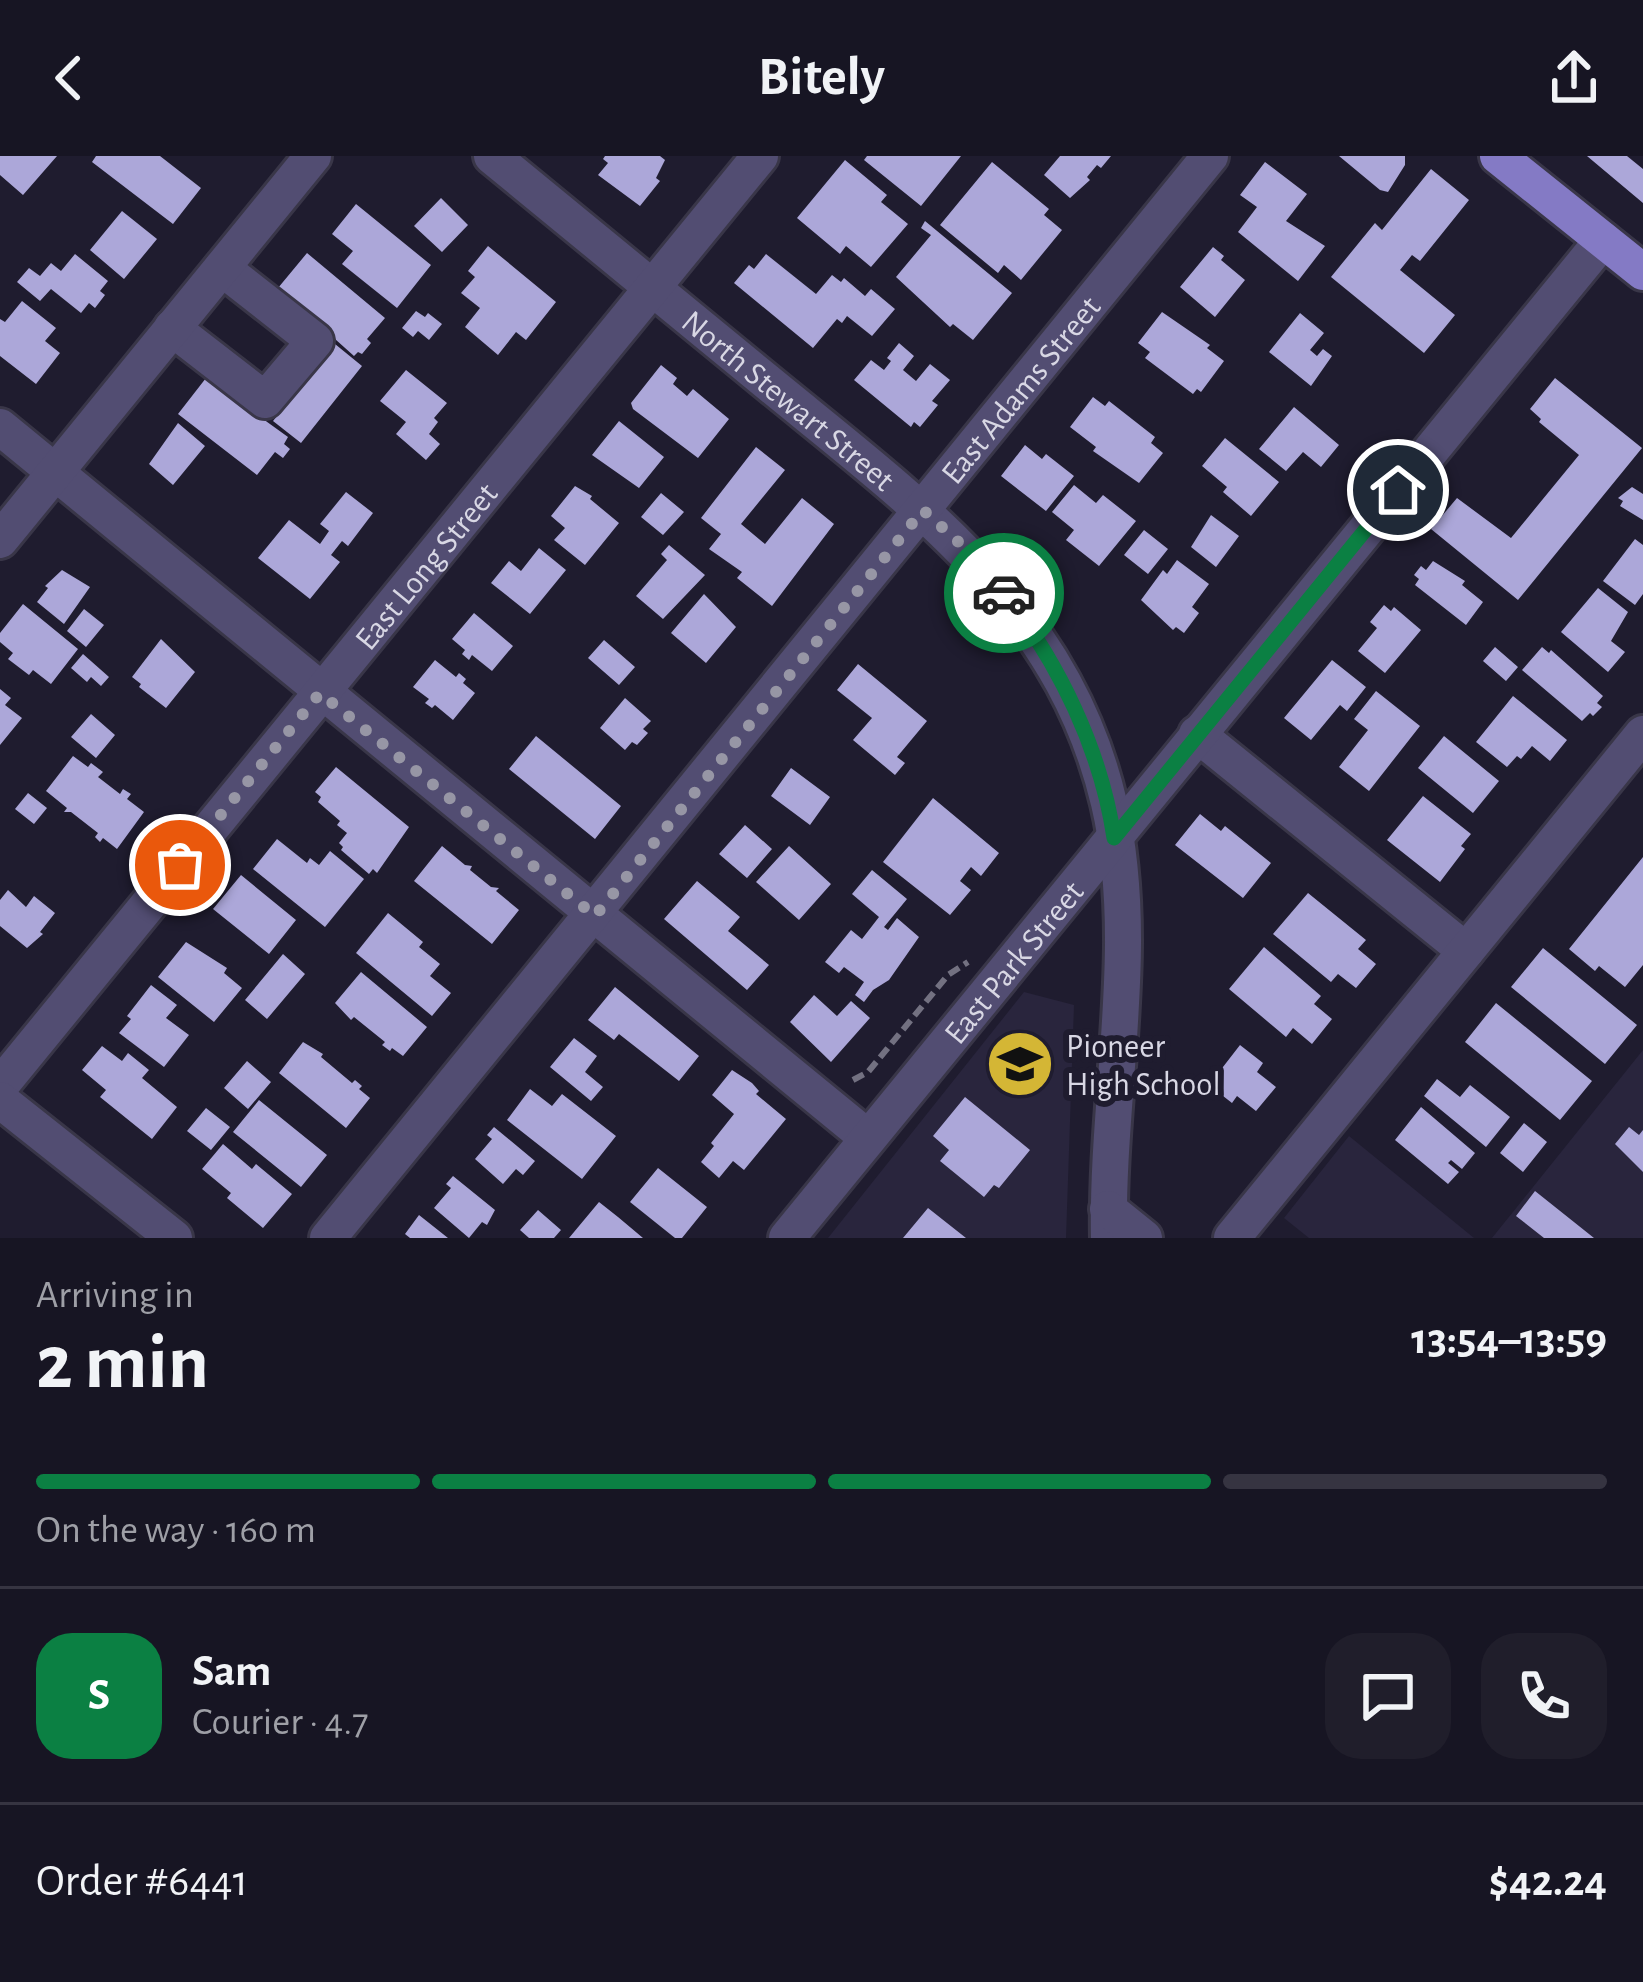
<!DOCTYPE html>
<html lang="en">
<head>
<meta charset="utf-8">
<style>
	:root { --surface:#171523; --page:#201e2b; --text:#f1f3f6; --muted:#9e9fa6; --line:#363441; --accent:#0b8043 }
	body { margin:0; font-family:"Alegreya Sans",sans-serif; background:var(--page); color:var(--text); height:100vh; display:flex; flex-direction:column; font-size:45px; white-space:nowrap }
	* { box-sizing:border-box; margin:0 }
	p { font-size:39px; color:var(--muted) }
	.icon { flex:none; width:66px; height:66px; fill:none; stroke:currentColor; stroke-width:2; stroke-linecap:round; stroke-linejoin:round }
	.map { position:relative; height:1082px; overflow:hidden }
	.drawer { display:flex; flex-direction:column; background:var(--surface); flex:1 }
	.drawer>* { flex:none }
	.pin { position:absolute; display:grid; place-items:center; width:102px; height:102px; color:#fff; margin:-51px; border:6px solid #fff; border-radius:50%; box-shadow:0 3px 12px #0007 }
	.courier { position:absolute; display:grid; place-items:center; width:120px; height:120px; margin:-60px; border:9px solid #0b8043; border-radius:50%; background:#fff; color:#222; box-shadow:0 3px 15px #0007 }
	.head em { font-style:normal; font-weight:700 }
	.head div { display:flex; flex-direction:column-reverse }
	.head { display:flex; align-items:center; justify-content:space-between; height:204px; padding:0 36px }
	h1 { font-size:78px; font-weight:700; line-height:90px }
	.bar { display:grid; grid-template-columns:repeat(4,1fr); gap:18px 12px; align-content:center; height:144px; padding:0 36px }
	.bar i { height:15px; border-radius:9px; background:var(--line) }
	.bar .selected { background:var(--accent) }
	.bar p { grid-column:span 4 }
	.line { display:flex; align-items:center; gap:30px; padding:0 36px; border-top:3px solid var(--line) }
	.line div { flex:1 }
	.round { display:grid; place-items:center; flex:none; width:126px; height:126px; border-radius:36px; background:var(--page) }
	header { display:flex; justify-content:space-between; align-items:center; height:156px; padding:0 36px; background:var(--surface); font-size:54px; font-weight:700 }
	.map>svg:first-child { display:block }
	.built { fill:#29253d }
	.building { fill:#aca7d9 }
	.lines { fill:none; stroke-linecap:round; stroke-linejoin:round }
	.minor-casing { stroke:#393648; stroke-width:42 }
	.major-casing { stroke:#393648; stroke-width:42 }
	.path { stroke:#737181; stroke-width:6; stroke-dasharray:12 6; stroke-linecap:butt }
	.minor { stroke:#524d72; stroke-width:36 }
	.major { stroke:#847ac5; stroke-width:36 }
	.done { stroke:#9796a5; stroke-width:12; stroke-dasharray:0 21.6 }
	.route { stroke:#0b8043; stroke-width:15 }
	.labels { text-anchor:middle; stroke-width:12; stroke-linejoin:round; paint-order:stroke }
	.street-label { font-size:33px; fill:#d8d7e4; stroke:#1f1c2f }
	.poi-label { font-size:33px; fill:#d8d7e4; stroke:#1f1c2f; text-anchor:start }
</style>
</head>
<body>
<header><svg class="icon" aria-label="back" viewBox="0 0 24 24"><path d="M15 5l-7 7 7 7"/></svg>Bitely<svg class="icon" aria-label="share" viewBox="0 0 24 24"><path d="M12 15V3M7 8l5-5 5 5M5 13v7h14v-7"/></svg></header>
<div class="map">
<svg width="1643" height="1082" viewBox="0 0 1643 1082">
	<rect width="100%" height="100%" fill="#1f1c2f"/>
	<path class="built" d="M1024 836 1074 849 1066 1082H828Z
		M1643 894V1082H1492Z
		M1349 980 1474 1082H1309L1284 1062Z"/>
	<path class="building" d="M0 0H57L23 39 0 19Z
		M96 0H160L201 32 173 68 92 6Z
		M605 0H660L665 4 656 22 660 25 640 50 598 19 608 7 603 3Z
		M867 0H961L921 50 864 4Z
		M1060 0H1111L1101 12 1097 9 1087 21 1090 24 1070 42 1044 19Z
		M1339 0H1405V9L1388 36 1380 34Z
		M1587 0H1627L1643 13V47Z
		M845 4 887 39 881 46 908 68 871 111 846 90 840 98 797 62Z
		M992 6 1049 53 1044 59 1062 74 1021 124 1004 109 998 117 940 69Z
		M1265 6 1307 38 1286 65 1325 90 1298 125 1238 76 1257 51 1240 39Z
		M1431 13 1469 44 1420 105 1412 99 1400 114 1455 159 1424 197 1331 121 1375 67 1382 74Z
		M441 42 468 69 442 96 414 70Z
		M356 48 431 109 397 152 342 108 353 95 332 78Z
		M122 55 157 83 124 123 90 94Z
		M925 65 1012 137 973 184 953 168 950 171 896 121 931 79 921 72Z
		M488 90 556 146 526 184 516 176 498 199 465 171 480 152 461 137 475 121 468 115Z
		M1213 91 1224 100 1221 104 1245 124 1215 161 1180 131Z
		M307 97 385 162 367 183 371 187 362 198 358 196 354 200 278 132Z
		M75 98 108 125 100 135 105 139 95 152 89 147 81 157 51 133 40 145 17 126 29 112 40 120 51 107 61 115Z
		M766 98 816 138 832 119 841 126 844 122 865 140 871 133 895 153 872 180 847 160 842 167 837 163 813 192 734 127 749 109 754 113Z
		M22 145 56 172 45 185 60 197 36 228 0 200V163L5 166Z
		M416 155 425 161 428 157 442 168 429 184 418 175 413 181 402 172Z
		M1162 156 1210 189 1207 192 1224 205 1201 236 1197 233 1193 238 1145 202 1150 196 1138 187Z
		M1300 157 1324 177 1310 194 1317 200 1323 193 1332 200 1311 230 1269 196Z
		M899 187 914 200 903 214 916 225 930 208 950 224 932 245 938 249 920 271 914 266 911 271 854 224 871 204 884 214 891 205 887 202Z
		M335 188 362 210 301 287 273 265Z
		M661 209 677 222 673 228 687 240 693 233 729 263 698 302 633 253 631 247Z
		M406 214 447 247 434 262 438 266 429 278 440 288 426 304 396 278 406 266 380 245Z
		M206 222 288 281 284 288 290 293 283 302 275 296 257 319 178 258Z
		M1555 222 1642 292 1518 444 1431 373 1457 342 1511 382 1579 299 1539 266 1541 263 1530 253Z
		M1093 241 1105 250 1109 245 1155 281 1151 287 1163 297 1139 327 1093 295 1096 291 1070 271Z
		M1294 251 1339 289 1321 311 1303 296 1286 315 1259 293Z
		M619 265 664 301 639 332 592 299Z
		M178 267 205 290 173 329 149 308Z
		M1225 282 1279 326 1251 360 1223 336 1227 331 1202 310Z
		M1025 289 1042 303 1046 298 1074 320 1046 355 1001 320Z
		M756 291 785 314 741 368 765 388 802 342 834 368 772 450 737 422 742 416 709 393 721 378 701 362Z
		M1074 329 1096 347 1103 339 1136 365 1099 410 1066 384 1074 374 1052 356Z
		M575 330 592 340 590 343 619 367 585 409 554 384 565 372 551 360Z
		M1632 331 1643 338V364L1620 350 1623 345 1618 342Z
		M346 336 373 357 348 390 342 385 331 399 340 406 310 443 258 402 289 364 320 388 329 375 320 368Z
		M661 337 684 356 663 379 641 361Z
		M1211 359 1239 380 1216 411 1191 391Z
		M1144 374 1168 393 1148 418 1124 399Z
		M1635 383 1643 389V438L1635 449 1603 425Z
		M669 389 705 419 663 463 636 440 667 404 661 398Z
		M539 392 566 414 530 458 491 427 509 405 521 415Z
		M1177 404 1209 428 1192 451 1199 457 1184 477 1176 471 1173 474 1141 444 1163 414 1167 418Z
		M1433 405 1465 425 1462 429 1483 446 1466 469 1415 429 1419 423 1414 419 1421 410 1426 414Z
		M62 414 90 431 64 468 37 446 48 432 45 430Z
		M1598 432 1628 456 1611 485 1625 496 1608 516 1561 476Z
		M704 438 736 471 706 507 671 477Z
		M23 448 78 493 51 528 33 514 29 519 8 503 13 497 0 486V477Z
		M1384 449 1391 455 1394 451 1421 474 1385 517 1358 495 1377 472 1370 466Z
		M84 453 104 469 86 491 67 475Z
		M474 457 513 490 492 515 472 499 469 504 462 498 465 494 452 483Z
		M161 483 195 516 166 552 139 531 141 528 132 521Z
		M604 484 635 511 619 529 588 502Z
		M1495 491 1518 511 1506 525 1483 505Z
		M1542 491 1549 497 1551 494 1603 540 1597 547 1602 551 1593 560 1590 557 1582 565 1522 514Z
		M83 498 109 521 101 530 91 521 87 526 71 512Z
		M435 504 456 521 459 517 466 523 463 527 475 537 453 564 435 549 432 552 425 547 429 543 413 531Z
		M1332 504 1366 531 1347 555 1340 549 1311 584 1284 562Z
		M858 508 927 565 897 601 905 607 895 619 853 584 872 562 837 534Z
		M0 533 11 542 5 549 22 562 0 589Z
		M1376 535 1420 570 1369 635 1339 611 1368 574 1354 563Z
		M1513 540 1567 584 1550 605 1532 590 1521 603 1517 600 1507 611 1476 586Z
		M625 542 651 565 643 573 648 577 637 589 632 586 625 594 600 572Z
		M91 558 115 579 96 602 71 581Z
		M536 580 621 650 595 683 509 613Z
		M1444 580 1499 625 1473 657 1418 612Z
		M73 600 88 611 91 607 103 616 98 621 120 638 123 633 131 638 127 643 144 656 117 693 103 682 100 686 95 681 98 677 71 656H64L67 652 46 635Z
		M336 611 409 671 377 717 373 713 369 718 341 694 343 691 339 687 347 677 337 669 340 665 318 646 321 641 315 636Z
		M791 612 830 641 810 669 771 640Z
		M28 637 47 652 34 668 15 653Z
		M1423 640 1471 678 1461 690 1465 693 1440 726 1387 684Z
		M933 642 999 697 981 720 971 711 967 716 960 725 971 734 950 759 883 706Z
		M1200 658 1221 675 1225 670 1271 707 1243 742 1175 689Z
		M745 669 772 693 747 722 719 698Z
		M277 683 307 707 310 702 319 709 330 695 364 723 325 771 253 713Z
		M442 690 465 709 472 710 470 714 491 731 499 732 496 735 519 754 492 788 414 725Z
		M789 690 831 728 799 764 756 726Z
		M1643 701V809L1625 831 1599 810 1595 815 1569 793Z
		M872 714 907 743 884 771 888 774 897 762 919 781 889 824 873 834 864 846 855 839 864 826 844 811 839 817 825 806 851 774 862 783 879 761 852 738Z
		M241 719 296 764 269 798 213 753Z
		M697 725 740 761 728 775 769 809 747 834 664 763Z
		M8 734 26 751 34 740 55 757 40 776 43 778 27 792 0 770V744Z
		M1308 737 1366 784 1358 793 1376 808 1356 832 1338 818 1331 826 1273 778Z
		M388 757 423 786 419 791 440 808 430 820 451 837 432 860 356 797Z
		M186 786 227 812 224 817 242 832 214 866 158 821Z
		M1264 791 1321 840 1314 848 1332 863 1312 888 1293 872 1286 881 1229 833Z
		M1543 792 1637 869 1605 908 1511 831Z
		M283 798 305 818 267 863 245 844Z
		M361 816 427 871 403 900 392 892 390 895 382 889 385 886 354 861 351 864 335 847Z
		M151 829 177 849 166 862 189 879 164 911 119 877 131 863 127 860Z
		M615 831 699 900 679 925 619 878 614 884 588 864Z
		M814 839 837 860 851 845 870 862 831 906 790 866Z
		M1496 847 1592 925 1560 964 1465 886Z
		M574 882 597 900 585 916 603 931 591 945 550 911Z
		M303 886 323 898 321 901 352 927 355 924 362 930 359 933 370 942 346 972 279 917Z
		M1240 889 1263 907 1257 916 1276 931 1256 955 1237 940 1232 947 1209 929Z
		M102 890 122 905 128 897 149 914 142 922 177 951 152 983 100 941 106 934 82 914Z
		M247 905 271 926 248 953 224 932Z
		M732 914 752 927 759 935 756 938 786 963 744 1014 733 1005 719 1022 701 1006 714 990 711 987 734 958 712 939Z
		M1437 923 1460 941 1470 929 1510 961 1486 991 1424 940Z
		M530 933 552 950 562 938 616 980 582 1023 507 964Z
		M965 941 1030 994 999 1032 994 1029 984 1041 940 1005 949 994 933 980Z
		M259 944 327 999 301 1031 233 976Z
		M1421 951 1475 997 1462 1013 1451 1004 1448 1007 1459 1016 1448 1028 1395 984Z
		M206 952 230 971 211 994 187 975Z
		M1524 967 1547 986 1523 1016 1500 997Z
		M494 971 535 1005 523 1019 516 1013 503 1028 475 1003 492 983 487 979Z
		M1629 971 1639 979 1643 974V1016L1615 988Z
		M223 988 252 1013 256 1008 292 1038 263 1072 227 1042 231 1037 202 1013Z
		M658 1012 707 1051 682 1082H675L630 1046Z
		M453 1020 495 1054 487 1069 482 1066 469 1082 434 1052 451 1032 446 1028Z
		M1535 1035 1594 1082H1544L1516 1060Z
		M599 1046 618 1061 643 1082H569Z
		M928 1052 966 1082H903Z
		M538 1054 561 1074 554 1082H529L520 1074Z
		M419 1059 448 1082H410L405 1078Z"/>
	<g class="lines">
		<defs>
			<g id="minor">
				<path id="s1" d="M492 0C584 75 675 150 766 225 912 345 1063 450 1109 647 1142 788 1106 939 1109 1082"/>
				<path d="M172 172 265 244 315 185 222 112"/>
				<path d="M0 271 868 982"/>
				<path d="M0 384 313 0"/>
				<path d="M1197 578 1466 795"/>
				<path id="s2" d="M0 930 760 0"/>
				<path d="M0 944 174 1082"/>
				<path d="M1108 1053 1144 1082"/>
				<path id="s3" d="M328 1082 1210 0"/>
				<path id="s4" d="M787 1082 1603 84"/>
				<path d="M1232 1082 1643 578"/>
			</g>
			<path id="major" d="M1498 0 1643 116"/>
		</defs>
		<use href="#minor" class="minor-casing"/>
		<use href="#major" class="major-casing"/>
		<path class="path" d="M853 924 868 916 948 819 968 806"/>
		<use href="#minor" class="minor"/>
		<use href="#major" class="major"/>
	</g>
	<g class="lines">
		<path class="done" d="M180 709 320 537 595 760 923 354 963 390 1004 437"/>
		<path class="route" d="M1004 437C1059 507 1101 594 1114 682L1398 334"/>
	</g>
	<defs>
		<symbol id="school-disc" viewBox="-11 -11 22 22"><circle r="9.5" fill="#d4b635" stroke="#1f1c2f"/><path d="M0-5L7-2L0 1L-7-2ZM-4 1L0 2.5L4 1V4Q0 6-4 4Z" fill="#111"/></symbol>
	</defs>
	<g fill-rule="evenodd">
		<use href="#school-disc" x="982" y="870" width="76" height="76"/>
	</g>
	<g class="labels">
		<g class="street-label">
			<text dy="12" stroke="none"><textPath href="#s3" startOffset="1095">East Adams Street</textPath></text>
			<text dy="12" stroke="none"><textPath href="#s1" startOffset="384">North Stewart Street</textPath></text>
			<text dy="12" stroke="none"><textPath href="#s2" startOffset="672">East Long Street</textPath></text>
			<text dy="12" stroke="none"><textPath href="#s4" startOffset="357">East Park Street</textPath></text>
		</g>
		<g class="poi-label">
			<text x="1066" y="901">Pioneer<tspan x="1066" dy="38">High School</tspan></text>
		</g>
	</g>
</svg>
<div class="pin" style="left:180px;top:709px;background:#ea580c"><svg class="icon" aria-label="bag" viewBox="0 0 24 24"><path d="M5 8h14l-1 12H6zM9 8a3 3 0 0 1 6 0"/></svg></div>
<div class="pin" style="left:1398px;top:334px;background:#1f2937"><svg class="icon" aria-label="home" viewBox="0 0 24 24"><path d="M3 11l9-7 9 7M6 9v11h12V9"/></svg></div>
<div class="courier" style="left:1004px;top:437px"><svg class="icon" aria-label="car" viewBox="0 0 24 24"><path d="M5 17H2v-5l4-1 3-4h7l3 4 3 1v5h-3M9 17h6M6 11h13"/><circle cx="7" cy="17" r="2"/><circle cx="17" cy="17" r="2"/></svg></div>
</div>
<section class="drawer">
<div class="head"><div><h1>2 min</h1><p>Arriving in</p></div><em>13:54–13:59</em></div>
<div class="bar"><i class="selected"></i><i class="selected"></i><i class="selected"></i><i></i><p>On the way · 160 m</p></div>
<div class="line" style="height:216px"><b class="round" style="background:var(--accent);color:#fff">S</b><div><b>Sam</b><p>Courier · 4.7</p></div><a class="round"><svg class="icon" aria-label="chat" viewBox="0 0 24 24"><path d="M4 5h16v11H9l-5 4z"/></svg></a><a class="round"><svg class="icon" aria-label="phone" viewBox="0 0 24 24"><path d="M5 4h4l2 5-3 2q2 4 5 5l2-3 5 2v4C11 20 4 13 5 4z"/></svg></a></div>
<div class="line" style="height:156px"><div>Order #6441</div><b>$42.24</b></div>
</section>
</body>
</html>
